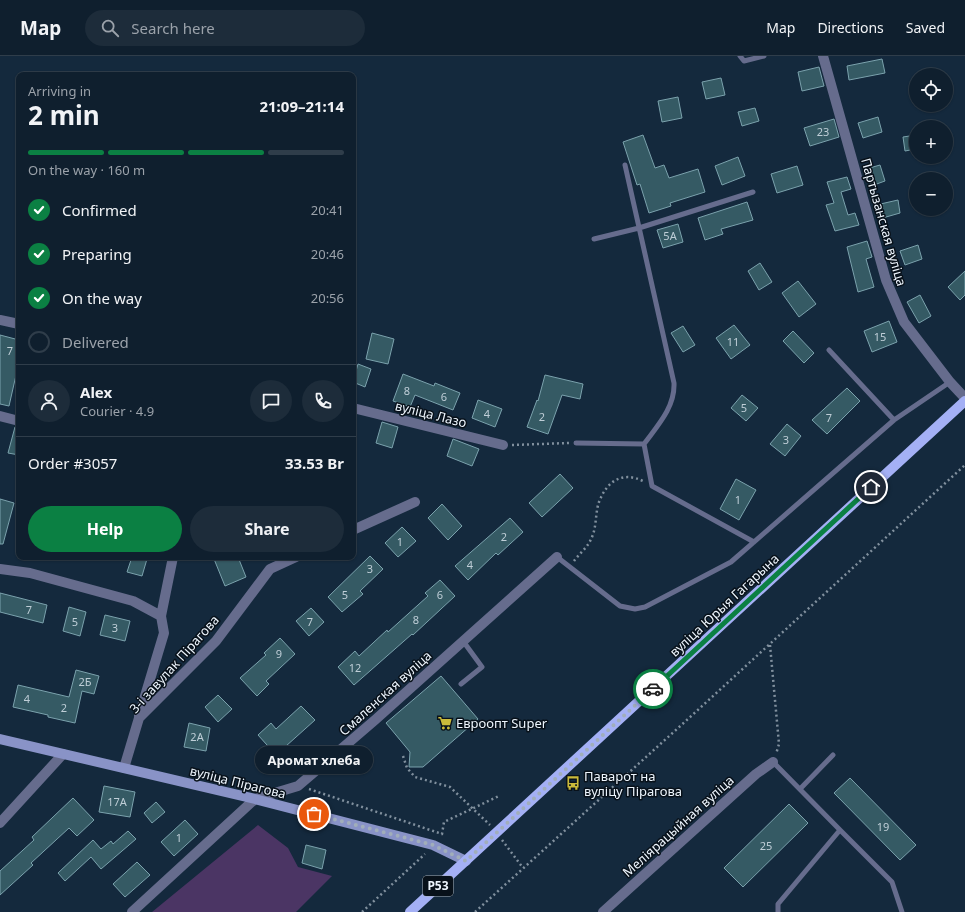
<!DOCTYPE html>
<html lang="en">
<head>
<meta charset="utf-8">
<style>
	:root { --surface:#0f1f2e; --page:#1d2c3a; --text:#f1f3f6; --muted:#9ba2aa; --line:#2f3d4a; --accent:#0b8043 }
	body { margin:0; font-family:"Noto Sans",sans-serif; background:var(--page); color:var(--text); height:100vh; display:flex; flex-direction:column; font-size:15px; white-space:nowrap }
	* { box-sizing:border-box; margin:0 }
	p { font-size:13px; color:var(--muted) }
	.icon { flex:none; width:22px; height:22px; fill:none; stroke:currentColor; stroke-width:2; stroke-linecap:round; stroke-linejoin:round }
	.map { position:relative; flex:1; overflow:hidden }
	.details { position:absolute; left:16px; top:16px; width:340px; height:488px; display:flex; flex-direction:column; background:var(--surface); border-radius:8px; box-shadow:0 1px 3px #0004,0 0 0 1px var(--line) }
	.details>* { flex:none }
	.tools { position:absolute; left:909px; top:12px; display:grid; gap:8px }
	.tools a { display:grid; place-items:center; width:44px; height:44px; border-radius:50%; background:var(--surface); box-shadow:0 1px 3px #0004,0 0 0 1px var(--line); font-size:20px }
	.pin { position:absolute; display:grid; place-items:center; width:34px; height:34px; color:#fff; margin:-17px; border:2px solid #fff; border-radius:50%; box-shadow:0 1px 4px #0007 }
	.courier { position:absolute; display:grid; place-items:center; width:40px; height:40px; margin:-20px; border:3px solid #0b8043; border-radius:50%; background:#fff; color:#222; box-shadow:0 1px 5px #0007 }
	.bubble { position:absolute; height:28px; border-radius:14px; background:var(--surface); box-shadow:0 1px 3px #0004,0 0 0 1px var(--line); font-size:13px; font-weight:700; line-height:28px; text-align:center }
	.head em { font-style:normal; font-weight:700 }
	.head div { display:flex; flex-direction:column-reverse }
	.head { display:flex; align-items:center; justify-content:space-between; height:68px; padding:0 12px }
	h1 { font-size:26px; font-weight:700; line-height:30px }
	.bar { display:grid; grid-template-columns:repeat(4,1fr); gap:6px 4px; align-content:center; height:48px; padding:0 12px }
	.bar i { height:5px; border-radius:3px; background:var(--line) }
	.bar .active { background:var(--accent) }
	.bar p { grid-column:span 4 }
	.line { display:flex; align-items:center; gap:10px; padding:0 12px; border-top:1px solid var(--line) }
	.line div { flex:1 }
	.round { display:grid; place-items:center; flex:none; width:42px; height:42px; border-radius:21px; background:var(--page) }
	ol { padding:0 12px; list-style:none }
	li { display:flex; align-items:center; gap:12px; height:44px }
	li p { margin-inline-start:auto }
	li .icon { padding:4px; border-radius:50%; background:var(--accent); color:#fff; stroke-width:4 }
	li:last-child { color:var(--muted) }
	li i { width:22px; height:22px; border:2px solid var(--line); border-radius:50% }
	.button { display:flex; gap:8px; margin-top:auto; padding:8px 12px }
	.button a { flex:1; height:46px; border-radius:24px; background:var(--accent); color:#fff; font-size:16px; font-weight:700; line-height:46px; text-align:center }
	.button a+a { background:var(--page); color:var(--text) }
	header { display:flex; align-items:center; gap:24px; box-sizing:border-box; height:56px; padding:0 20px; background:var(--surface); border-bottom:1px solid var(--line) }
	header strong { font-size:19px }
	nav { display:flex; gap:22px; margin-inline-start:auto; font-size:14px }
	.search { width:280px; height:36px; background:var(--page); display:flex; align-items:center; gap:10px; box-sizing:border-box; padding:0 14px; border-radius:22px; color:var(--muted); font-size:15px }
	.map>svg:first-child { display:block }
	.green { fill:#4b3564 }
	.building { fill:#355a64; stroke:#7ba2ad }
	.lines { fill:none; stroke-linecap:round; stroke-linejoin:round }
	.path { stroke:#81909e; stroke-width:2.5; stroke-dasharray:2 3; stroke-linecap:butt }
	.service { stroke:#666c8d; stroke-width:5 }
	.minor { stroke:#666c8d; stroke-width:10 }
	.secondary { stroke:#8993c7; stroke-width:10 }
	.primary { stroke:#a4b0f5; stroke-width:10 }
	.done { stroke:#a1aeba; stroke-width:4; stroke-dasharray:0 7.2 }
	.route { stroke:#0b8043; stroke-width:5 }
	.labels { text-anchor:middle; stroke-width:3; stroke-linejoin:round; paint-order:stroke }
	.number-label { font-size:11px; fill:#bfced7 }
	.shield { fill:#08111a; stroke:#a8b1b9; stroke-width:1 }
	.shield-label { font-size:12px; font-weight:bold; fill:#edf5fd }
	.street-label { font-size:13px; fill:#edf5fd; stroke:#08111a }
	.poi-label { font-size:13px; fill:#edf5fd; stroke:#08111a; text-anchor:start }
</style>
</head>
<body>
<header>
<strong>Map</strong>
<div class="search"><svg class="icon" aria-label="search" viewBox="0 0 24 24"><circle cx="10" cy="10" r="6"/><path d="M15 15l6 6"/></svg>Search here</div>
<nav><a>Map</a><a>Directions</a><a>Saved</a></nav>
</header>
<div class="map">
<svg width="965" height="856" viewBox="0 0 965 856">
	<rect width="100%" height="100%" fill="#14293d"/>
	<path class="green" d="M258 769 288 792 298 811 332 820 296 856H152Z"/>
	<path class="building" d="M882 3 885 17 849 24 847 10Z
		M819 11 824 30 802 35 798 16Z
		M721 22 725 39 706 43 702 26Z
		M678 41 682 62 662 66 658 45Z
		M755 52 759 65 742 70 738 56Z
		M878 61 882 76 863 82 858 67Z
		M834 63 839 81 810 90 804 72Z
		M643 79 655 112 664 109 669 122 698 113 705 136 670 147 671 150 649 157 640 128 637 129 623 86Z
		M916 79V93L905 95 903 81Z
		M738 101 745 120 722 129 715 110Z
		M880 109 885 125 871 130 866 113Z
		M797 110 803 129 777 137 771 118Z
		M847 121 851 133 841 136 848 159 855 157 859 169 835 175 826 149 834 147 827 126Z
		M898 144 900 157 879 163 876 149Z
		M747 146 753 164 721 173 723 178 705 184 698 162Z
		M678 168 683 186 663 192 657 174Z
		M867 185 872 201 866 203 874 231 858 236 847 191Z
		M918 189 922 203 905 209 900 195Z
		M760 207 772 226 759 234 748 215Z
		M965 215V239L960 244 948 231Z
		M798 225 816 248 799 261 782 237Z
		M920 239 931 260 919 267 907 246Z
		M889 265 897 286 872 296 864 275Z
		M734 269 750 289 731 303 716 282Z
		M683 270 695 289 683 296 671 277Z
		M793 275 814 297 804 307 783 285Z
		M372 277 394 283 388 308 366 303Z
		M0 279 19 284V306L9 350 0 348Z
		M358 308 371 313 365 331 353 326Z
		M403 318 434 330 435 327 460 337 453 354 415 339 410 351 393 345Z
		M545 319 583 328 580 343 562 339 548 378 527 371 537 344 538 345Z
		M847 332 860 345 827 378 812 364Z
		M742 339 758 352 746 365 731 352Z
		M478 344 502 353 495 371 472 362Z
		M382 366 398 371 392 392 376 387Z
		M787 368 801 380 785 400 770 388Z
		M15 371H19V399L8 397Z
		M453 383 479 393 472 410 447 400Z
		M560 418 573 432 542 461 529 447Z
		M736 423 756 434 739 464 720 453Z
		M0 443 14 447 3 488H0Z
		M442 448 462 470 448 484 428 462Z
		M510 462 523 476 498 499 496 497 468 524 455 510Z
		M402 471 416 485 398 501 385 487Z
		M370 500 383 513 360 535 363 538 342 556 328 541Z
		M132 501 147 503 142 520 127 516Z
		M220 501H238L246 521 225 530 214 503Z
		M440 524 455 540 413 579 412 578 354 629 338 611 355 595 359 600 387 574 388 576 428 540 425 537Z
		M0 537 47 549 43 567 0 556Z
		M69 551 86 556 80 580 63 575Z
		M311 552 324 566 309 580 296 565Z
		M105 559 130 565 125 585 100 579Z
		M280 582 295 598 266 625 269 628 257 640 240 622 266 599 264 597Z
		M76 614 99 620 94 638 82 635 75 667 48 661V659L13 651 18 629 69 641Z
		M441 620 478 663 423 711H409L410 696 386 667Z
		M218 639 232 653 218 666 205 651Z
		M301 650 315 664 276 699 258 679 271 667 276 673Z
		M189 667 210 672 206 695 184 691Z
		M850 722 916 789 900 804 834 737Z
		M104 730 135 736 130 761 99 756Z
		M73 742 94 764 77 780 69 772 31 807 33 809 0 839V815L34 784 32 781Z
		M156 746 165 756 152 767 144 757Z
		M789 748 808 767 743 831 724 812Z
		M185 764 198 778 174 800 161 786Z
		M128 775 136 783 101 813 91 801 65 825 58 817 93 784 101 793 111 785 113 788Z
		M306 789 326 794 322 813 302 807Z
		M137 806 150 819 125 841 113 828Z"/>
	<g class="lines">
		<path class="path" d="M512 389 569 387
			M574 505C579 498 588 491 591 483 597 472 595 457 599 446 607 425 622 415 643 425
			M770 589 779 688 776 698
			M403 700 407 712 415 721 450 731 490 769
			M309 733 442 778 444 766 499 740
			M502 784 523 812
			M362 856 425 798
			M475 856 688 663 965 409"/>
		<path class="service" d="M740 0 744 5 764 0
			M625 109 674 327C675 351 658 369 644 388L652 430 754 486
			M594 183 639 172 753 136
			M829 294 894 364
			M576 387 644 388
			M557 501 620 550 635 553 645 551 731 506 894 364 950 326
			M461 628 482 611 463 585
			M773 706 840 774 778 848V856
			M800 733 833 699
			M840 774 892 826 902 856"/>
		<path class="minor" d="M823 0 886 224 904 266 950 326 965 342
			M0 264 19 268
			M353 352 503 389
			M0 360 19 365
			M353 474 415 446
			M0 513 30 517 133 545 161 560
			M139 660 164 577 161 560 173 501
			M124 712 139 662 216 585 270 513 296 501
			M0 767 63 698
			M132 856 255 743 298 730 375 664 557 501
			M603 856 756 718 773 706"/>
		<path class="secondary" d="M0 683 255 743 433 789 466 805"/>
		<path class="primary" d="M410 856 965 345"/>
	</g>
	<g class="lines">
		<path class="done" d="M314 758 433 789 466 805 653 633"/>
		<path class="route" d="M653 633 871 431"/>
	</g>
	<defs>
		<symbol id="supermarket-bare" viewBox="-9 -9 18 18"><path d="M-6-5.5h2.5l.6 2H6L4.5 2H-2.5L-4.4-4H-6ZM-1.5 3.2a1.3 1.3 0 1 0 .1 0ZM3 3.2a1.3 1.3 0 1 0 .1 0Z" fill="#caba3a" stroke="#08111a" stroke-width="2.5" paint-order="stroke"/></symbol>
		<symbol id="bus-bare" viewBox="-9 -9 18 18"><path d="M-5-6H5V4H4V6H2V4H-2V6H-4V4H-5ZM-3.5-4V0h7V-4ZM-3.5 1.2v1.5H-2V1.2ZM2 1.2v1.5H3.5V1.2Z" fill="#caba3a" stroke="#08111a" stroke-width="2.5" paint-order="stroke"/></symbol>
	</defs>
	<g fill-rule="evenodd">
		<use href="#supermarket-bare" x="435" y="657" width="20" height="20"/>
		<use href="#bus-bare" x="563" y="717" width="20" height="20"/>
	</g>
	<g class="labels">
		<g class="number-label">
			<text x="823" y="80">23</text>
			<text x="670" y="184">5А</text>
			<text x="880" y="285">15</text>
			<text x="733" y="290">11</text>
			<text x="10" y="299">7</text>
			<text x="407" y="339">8</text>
			<text x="444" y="345">6</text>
			<text x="744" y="356">5</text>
			<text x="487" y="362">4</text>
			<text x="542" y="365">2</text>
			<text x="829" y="366">7</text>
			<text x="786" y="388">3</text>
			<text x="738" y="448">1</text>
			<text x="504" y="485">2</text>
			<text x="400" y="490">1</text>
			<text x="470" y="513">4</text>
			<text x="370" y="517">3</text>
			<text x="345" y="543">5</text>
			<text x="440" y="543">6</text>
			<text x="29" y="558">7</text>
			<text x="416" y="568">8</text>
			<text x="75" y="570">5</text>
			<text x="310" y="570">7</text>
			<text x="115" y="576">3</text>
			<text x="279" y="602">9</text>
			<text x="355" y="616">12</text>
			<text x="85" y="630">2Б</text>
			<text x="27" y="647">4</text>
			<text x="64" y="656">2</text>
			<text x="197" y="685">2А</text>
			<text x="117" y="750">17А</text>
			<text x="883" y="775">19</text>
			<text x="179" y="786">1</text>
			<text x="766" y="794">25</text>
		</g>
		<rect class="shield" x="423" y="820" width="30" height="20" rx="3"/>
		<g class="shield-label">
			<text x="438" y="834">Р53</text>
		</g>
		<g class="street-label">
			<text transform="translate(884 166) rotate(74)" y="5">Партызанская вуліца</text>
			<text transform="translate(431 358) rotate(14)" y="5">вуліца Лазо</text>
			<text transform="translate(724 549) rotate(-43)" y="5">вуліца Юрыя Гагарына</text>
			<text transform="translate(174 608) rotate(-48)" y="5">3-і завулак Пірагова</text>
			<text transform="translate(385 637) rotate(-42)" y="5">Смаленская вуліца</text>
			<text transform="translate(238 726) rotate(14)" y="5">вуліца Пірагова</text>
			<text transform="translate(678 770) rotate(-42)" y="5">Меліярацыйная вуліца</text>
		</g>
		<g class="poi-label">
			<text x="456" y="672">Евроопт Super</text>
			<text x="584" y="725">Паварот на<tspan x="584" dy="15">вуліцу Пірагова</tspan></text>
		</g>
	</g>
</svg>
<div class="tools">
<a><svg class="icon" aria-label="locate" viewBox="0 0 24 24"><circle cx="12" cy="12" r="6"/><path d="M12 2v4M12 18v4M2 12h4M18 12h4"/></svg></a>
<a>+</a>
<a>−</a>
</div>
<div class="pin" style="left:314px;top:758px;background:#ea580c"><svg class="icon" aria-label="bag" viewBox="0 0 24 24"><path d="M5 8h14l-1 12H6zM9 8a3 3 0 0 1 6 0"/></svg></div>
<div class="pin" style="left:871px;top:431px;background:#1f2937"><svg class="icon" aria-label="home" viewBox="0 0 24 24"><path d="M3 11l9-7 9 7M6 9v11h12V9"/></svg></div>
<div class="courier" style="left:653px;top:633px"><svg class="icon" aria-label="car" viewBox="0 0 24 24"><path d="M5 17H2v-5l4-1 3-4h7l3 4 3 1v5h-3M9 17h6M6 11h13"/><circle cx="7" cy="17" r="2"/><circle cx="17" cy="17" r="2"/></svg></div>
<div class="bubble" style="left:255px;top:690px;width:118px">Аромат хлеба</div>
<section class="details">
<div class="head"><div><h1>2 min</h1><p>Arriving in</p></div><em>21:09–21:14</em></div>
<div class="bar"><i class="active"></i><i class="active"></i><i class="active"></i><i></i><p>On the way · 160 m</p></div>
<ol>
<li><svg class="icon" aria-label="check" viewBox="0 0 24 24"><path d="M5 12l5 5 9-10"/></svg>Confirmed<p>20:41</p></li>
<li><svg class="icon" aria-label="check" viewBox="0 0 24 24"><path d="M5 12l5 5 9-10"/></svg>Preparing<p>20:46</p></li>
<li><svg class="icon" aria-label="check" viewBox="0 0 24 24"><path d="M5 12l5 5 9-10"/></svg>On the way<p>20:56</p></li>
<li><i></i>Delivered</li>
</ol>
<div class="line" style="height:72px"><a class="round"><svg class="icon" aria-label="person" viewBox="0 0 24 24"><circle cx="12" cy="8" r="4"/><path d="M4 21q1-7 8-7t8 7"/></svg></a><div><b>Alex</b><p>Courier · 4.9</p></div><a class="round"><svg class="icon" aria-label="chat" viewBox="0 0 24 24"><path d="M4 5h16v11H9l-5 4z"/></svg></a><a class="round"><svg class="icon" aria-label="phone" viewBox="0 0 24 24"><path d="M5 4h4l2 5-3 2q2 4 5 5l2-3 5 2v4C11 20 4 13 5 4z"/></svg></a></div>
<div class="line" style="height:52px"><div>Order #3057</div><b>33.53 Br</b></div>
<div class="button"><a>Help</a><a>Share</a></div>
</section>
</div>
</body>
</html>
